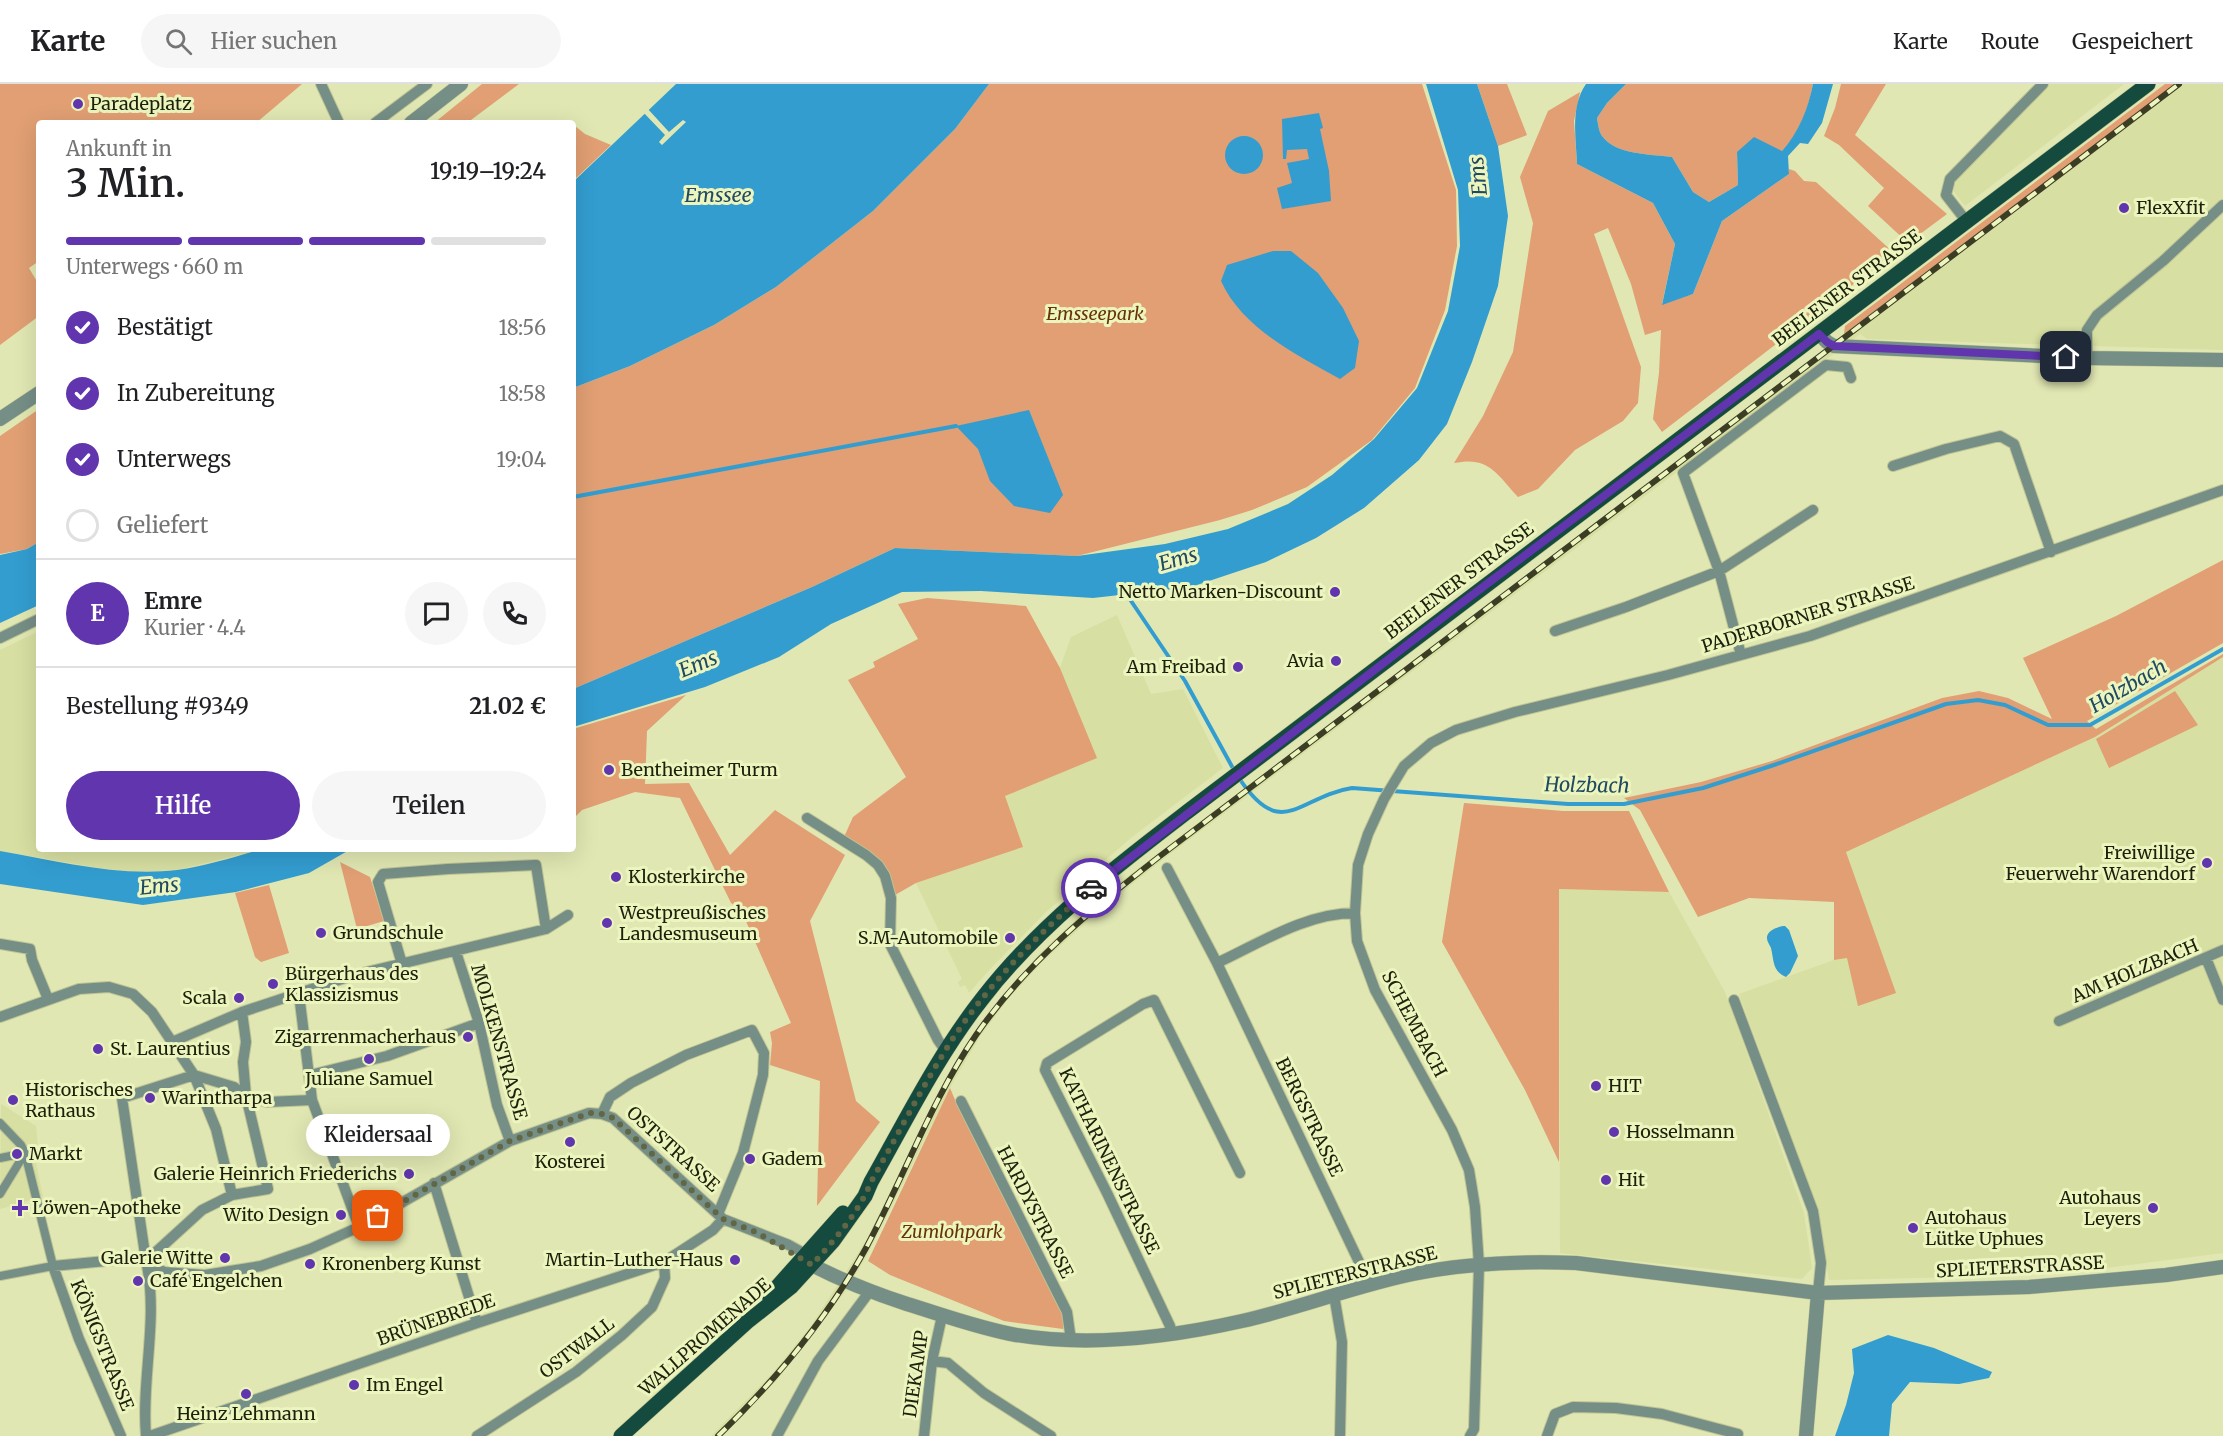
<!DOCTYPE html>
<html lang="de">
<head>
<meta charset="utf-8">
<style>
	:root { --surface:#fff; --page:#f6f6f6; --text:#202124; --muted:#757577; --line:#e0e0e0; --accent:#6035ad }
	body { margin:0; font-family:Merriweather,serif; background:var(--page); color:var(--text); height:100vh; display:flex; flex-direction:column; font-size:22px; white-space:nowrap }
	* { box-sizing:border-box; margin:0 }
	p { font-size:20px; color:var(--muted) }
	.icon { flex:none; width:33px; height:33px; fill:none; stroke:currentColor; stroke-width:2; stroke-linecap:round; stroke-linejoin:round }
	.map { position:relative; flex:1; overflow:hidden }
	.panel { position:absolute; left:36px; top:36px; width:540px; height:732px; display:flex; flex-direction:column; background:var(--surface); border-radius:6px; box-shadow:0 6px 24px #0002 }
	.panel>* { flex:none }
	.pin { position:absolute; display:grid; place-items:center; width:51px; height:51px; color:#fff; margin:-26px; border-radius:12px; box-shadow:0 3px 9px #0006 }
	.courier { position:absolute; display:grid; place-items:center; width:60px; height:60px; margin:-30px; border:4px solid #6035ad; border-radius:50%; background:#fff; color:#222; box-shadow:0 2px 8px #0007 }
	.bubble { position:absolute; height:42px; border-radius:21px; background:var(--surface); box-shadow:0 6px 24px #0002; font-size:20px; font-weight:600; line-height:42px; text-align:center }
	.head em { font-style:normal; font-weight:600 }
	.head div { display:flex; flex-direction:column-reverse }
	.head { display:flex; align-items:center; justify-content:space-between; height:102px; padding:0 30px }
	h1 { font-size:39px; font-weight:600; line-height:45px }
	.bar { display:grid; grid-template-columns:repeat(4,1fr); gap:9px 6px; align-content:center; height:72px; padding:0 30px }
	.bar i { height:8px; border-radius:4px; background:var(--line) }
	.bar .active { background:var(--accent) }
	.bar p { grid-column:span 4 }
	.line { display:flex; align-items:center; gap:15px; padding:0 30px; border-top:2px solid var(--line) }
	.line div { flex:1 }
	.round { display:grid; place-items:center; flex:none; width:63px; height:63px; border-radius:32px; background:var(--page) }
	ol { padding:0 30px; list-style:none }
	li { display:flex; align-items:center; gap:18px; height:66px }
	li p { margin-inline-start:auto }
	li .icon { padding:6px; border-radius:50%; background:var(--accent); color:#fff; stroke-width:4 }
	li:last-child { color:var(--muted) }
	li i { width:33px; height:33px; border:3px solid var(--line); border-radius:50% }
	.action { display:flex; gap:12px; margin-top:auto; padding:12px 30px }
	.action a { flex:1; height:69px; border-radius:36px; background:var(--accent); color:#fff; font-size:24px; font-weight:600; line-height:69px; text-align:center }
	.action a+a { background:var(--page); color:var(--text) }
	header { display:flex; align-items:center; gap:36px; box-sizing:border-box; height:84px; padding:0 30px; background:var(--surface); border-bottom:2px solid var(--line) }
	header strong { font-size:28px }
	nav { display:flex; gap:33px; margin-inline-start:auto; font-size:21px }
	.search { width:420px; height:54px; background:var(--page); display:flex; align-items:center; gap:15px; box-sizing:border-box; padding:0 21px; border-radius:33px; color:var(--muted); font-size:22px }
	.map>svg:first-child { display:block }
	.built { fill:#d7dfa2 }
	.green { fill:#e19f73 }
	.water { fill:#339dd0 }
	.pier { fill:#e0e7b2 }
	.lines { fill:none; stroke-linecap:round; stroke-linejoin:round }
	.stream { stroke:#339dd0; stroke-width:4 }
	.pedestrian-casing { stroke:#bdc394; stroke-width:10 }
	.minor-casing { stroke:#bdc394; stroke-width:12 }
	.tertiary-casing { stroke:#bdc394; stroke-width:15 }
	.primary-casing { stroke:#bdc394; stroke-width:16 }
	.pedestrian { stroke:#758e86; stroke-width:8 }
	.minor { stroke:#758e86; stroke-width:10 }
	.tertiary { stroke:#758e86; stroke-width:14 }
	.primary { stroke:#154b3e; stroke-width:15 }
	.rail-casing { stroke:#3b3e24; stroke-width:6 }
	.rail { stroke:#edf5bf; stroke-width:4; stroke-dasharray:11; stroke-linecap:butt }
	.done { stroke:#616645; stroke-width:6; stroke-dasharray:0 10.8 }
	.route { stroke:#6035ad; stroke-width:8 }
	.poi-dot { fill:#6035ad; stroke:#edf5bf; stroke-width:2 }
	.labels { text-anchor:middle; stroke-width:6; stroke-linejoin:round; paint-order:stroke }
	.poi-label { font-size:18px; fill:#1d200b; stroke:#edf5bf; text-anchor:start }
	.street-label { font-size:18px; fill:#1d200b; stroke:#edf5bf }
	.park-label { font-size:18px; font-style:italic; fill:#673407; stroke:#edf5bf }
	.water-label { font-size:20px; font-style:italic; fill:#204a61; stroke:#edf5bf }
</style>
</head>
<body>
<header>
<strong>Karte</strong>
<div class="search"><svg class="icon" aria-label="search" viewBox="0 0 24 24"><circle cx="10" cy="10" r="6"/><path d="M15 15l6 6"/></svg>Hier suchen</div>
<nav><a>Karte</a><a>Route</a><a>Gespeichert</a></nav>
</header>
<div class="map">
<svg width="2223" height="1352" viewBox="0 0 2223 1352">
	<rect width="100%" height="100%" fill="#e0e7b2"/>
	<path class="built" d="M2050 0H2124L1965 122 1954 108V98Z
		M2175 0H2223V266L1867 255 1860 250 1170 770 1107 820 1043 877 1009 914 981 951 953 998 892 1122 865 1175 844 1209 777 1296 723 1352H711L772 1290 811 1242 866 1157 946 995 976 947 1038 871 1069 842 1103 811 1254 697Z
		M1117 531 1151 610 1183 605 1223 684 1132 753 1047 827 990 885 969 909 965 901 960 903 958 898 962 895 916 799 1023 763 1005 712 1096 674 1060 584 1071 553Z
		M39 547V765H262L177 786 141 788 111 786 0 767V566Z
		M2223 573V1169L2082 1187 2006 1192 1829 1196 1818 1126 1739 910 1834 876 1847 874 1895 909 1846 768 2095 653Z
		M1559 805 1669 808 1725 908 1804 1129 1812 1184 1802 1195 1560 1169Z
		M1 1020 36 1042 38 1062 33 1063 43 1113 0 1125Z"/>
	<path class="green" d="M0 0H302L256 39H39V177L29 184 39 201V232L0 261Z
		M482 0H519L467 39H434Z
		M989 0H1422L1456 106 1457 162 1445 226 1415 304 1372 356 1307 403 1252 426 1220 436 1077 472 895 464 812 503 573 605V304L630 282 714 241 776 203 873 127 955 45Z
		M1477 0H1507L1527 51 1498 62Z
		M1626 0H1813C1808 26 1799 49 1782 67L1737 68 1738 101 1709 118 1693 108 1672 73C1650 70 1616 71 1602 52 1599 48 1598 40 1597 34L1607 19Z
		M1841 0H1886L1855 51 1947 130 1908 159 1868 122 1884 104 1839 61 1824 52 1835 24Z
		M2165 0H2175L1844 250 1845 242Z
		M1580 8 1574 37 1577 80 1653 119 1675 160 1662 220 1693 210 1722 137 1789 90V85L1795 87 1804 97 1816 98 1894 169 1662 348 1653 335 1659 289 1661 246 1645 251 1631 200 1608 144 1594 150 1641 283 1638 319 1623 337 1575 366 1538 405 1518 413C1496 389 1489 372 1454 379L1483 332 1513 268 1533 139 1520 93 1548 27Z
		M575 42 585 50 611 61 573 97V43Z
		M39 325V458L27 465 0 470V352Z
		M2223 476V559L2087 637 2096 645 2223 570V573L2095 653 1846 768 1896 909 1858 922 1847 874 1834 876V818L1749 814 1698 833 1640 726 1624 714 1701 698 1772 677 1942 614 1979 607 2008 614 2052 635 2023 574 2116 532Z
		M927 514 1026 522 1060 584 1097 674 1005 712 1023 763 916 799 895 811 889 790 844 753 853 733 906 693 848 596 875 583 873 578 918 555 898 520Z
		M2175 607 2198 641 2109 684 2096 655Z
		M686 611 647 647 645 700 689 699 730 771 775 726 845 771 810 837 856 1017 880 1038 817 1122 820 997 770 981 772 959 770 948 791 939 741 826 731 819 680 714 635 708 582 726 573 735V645Z
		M1464 719 1563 727H1629L1669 808 1559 805V1078L1525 1006 1442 858Z
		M340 778 370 793 384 837 357 845Z
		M269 801 289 869 261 878 255 873 235 809Z
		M950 1004 958 1023 1064 1229 1063 1245 1004 1237 890 1191 868 1177Z"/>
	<path class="water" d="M676 0H989L955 45 873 127 776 203 714 241 630 282 573 304V98Z
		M1426 0H1477L1498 62 1508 132 1498 202 1472 278 1447 340 1419 376 1364 424 1316 454 1266 478 1191 503 1093 514 981 507 902 508 831 540 779 573 705 603 573 643V605L812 503 895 464 1077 472 1165 460 1228 445 1288 420 1332 391 1374 355 1417 304 1448 227 1460 162 1458 106Z
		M1586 0H1626L1607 19 1597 34C1598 40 1599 48 1602 52 1616 71 1650 70 1672 73L1693 108 1709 118 1738 101 1737 68 1754 53 1782 67C1799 48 1808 25 1813 0H1833L1822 39 1808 60 1800 59 1788 72 1789 90 1722 137 1693 210 1662 221 1675 160 1653 119 1577 80C1576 54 1570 23 1586 0Z
		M1319 29 1323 44 1320 45 1329 87 1331 117 1282 125 1277 104 1292 99 1287 79 1309 75 1307 65 1287 66 1286 75H1283L1282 35Z
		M1225 71a19 19 0 1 1 38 0a19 19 0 1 1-38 0Z
		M1273 167H1291L1318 189 1343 224 1359 257 1355 284 1340 295C1297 271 1242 244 1221 197L1227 181Z
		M1029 326 1063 411 1050 429 1014 422 990 397 978 365 956 342Z
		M39 458V521L0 539V471L27 465Z
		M262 765H351L309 789 236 808 143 821 0 800V767C58 777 118 793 177 786 206 782 234 773 262 765Z
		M1785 842 1789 846 1798 872 1790 889 1786 893C1772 887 1774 876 1771 864 1769 860 1765 855 1768 850 1771 845 1780 842 1785 842Z
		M1888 1251 1934 1264 1992 1288 1989 1294 1959 1300 1910 1298 1892 1320 1889 1352H1835L1846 1321 1854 1289 1852 1265Z"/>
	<path class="pier" d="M647 24 669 48 683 36 686 38 662 61 659 58 665 51 643 28Z"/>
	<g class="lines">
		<path class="stream" d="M573 413 956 342
			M1125 508 1185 597 1235 688
			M1239 694C1282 759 1299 712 1352 704L1568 720H1624L1703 704 1774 681 1946 620 1978 616 2005 621 2048 641H2090L2223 565"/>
		<defs>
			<path id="pedestrian" d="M0 1039 21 1061 25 1069 53 1182 0 1192
				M0 1074 25 1069
				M0 1110 25 1069"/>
			<path id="minor" d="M321 0 339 39
				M375 39 427 0
				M1967 138 1946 111 1950 95 2043 0
				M2087 274V246L2097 231 2163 177 2223 121
				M1893 382 1946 365 2000 352 2014 360 2051 468
				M1555 547 1626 523 1719 487 1813 426
				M0 554 39 535
				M1741 571 1719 487 1683 389 1826 281 1847 283 1851 294
				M807 734 866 771 878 781 885 792 891 814 890 860 938 956 945 966
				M1167 784 1217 879 1370 1201
				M0 860 30 865 32 876 48 915
				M456 868 479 939 497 1021 510 1057
				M2206 874 2223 916
				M1217 879C1260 859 1306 829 1355 829
				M402 880 378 798 383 790 448 785 536 781 546 845
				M299 910 312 1016 359 1143
				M1734 916 1813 1127 1821 1179 1818 1209
				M0 933 79 905 109 903 133 910 152 928 194 991 216 1045 232 1111 202 1126 146 1177
				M2059 937 2223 866
				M172 958 242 928 354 891 546 845 568 831
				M194 991 234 1003 246 1012 243 978 246 958 242 928
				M310 991 387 972 479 939
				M961 1017 1067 1228 1071 1256
				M602 1030 610 1013 631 999 686 971 752 946 764 969 763 991 743 1069 718 1130
				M434 1099 477 1239
				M232 1111 268 1105 246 1012 267 1018 312 1016
				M1334 1211 1342 1258 1340 1352
				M1171 1249 1170 1242 1107 1109 1045 986 1047 979 1143 920 1154 916 1240 1089
				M932 1277 948 1279 984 1309 1051 1352
				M121 1352 79 1255 53 1182 138 1174 164 1188 205 1191 261 1182 310 1165 359 1143 510 1057 589 1029 602 1030 613 1034 723 1135 789 1161 807 1171
				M146 1352C141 1294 159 1234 146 1177L122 1014 194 991
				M150 1352 477 1239 664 1178 713 1146 723 1135
				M477 1352 576 1288 622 1251 652 1223 665 1194 664 1178
				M777 1352 818 1277 870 1207
				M924 1352 932 1277 942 1232
				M1470 1352 1474 1345 1479 1181 1475 1123 1469 1086 1452 1046 1375 906 1357 857 1355 829 1358 781 1368 750 1384 715 1404 682 1431 659 1456 646 1515 628 1668 591 1810 552 2223 406
				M1547 1352 1555 1330 1573 1323 1616 1324 1662 1330 1738 1350 1737 1352"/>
			<path id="tertiary" d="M411 39 461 0
				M1819 250 1827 258 1834 262 2087 274 2223 276
				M0 335 39 309
				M802 1176C836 1194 870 1208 907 1220 943 1231 978 1244 1016 1251 1088 1263 1171 1253 1242 1237 1300 1224 1355 1202 1413 1190 1466 1179 1522 1177 1576 1179L1818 1209 2029 1203 2166 1191 2223 1183
				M1806 1352 1818 1209"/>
			<path id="primary" d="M769 1212 843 1129
				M621 1352 747 1238 791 1203 833 1157 865 1112 871 1098C906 1036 938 971 982 915 1039 841 1114 784 1187 728L2148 0"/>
		</defs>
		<use href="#pedestrian" class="pedestrian-casing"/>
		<use href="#minor" class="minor-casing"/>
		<use href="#tertiary" class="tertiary-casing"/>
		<use href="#primary" class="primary-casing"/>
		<use href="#pedestrian" class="pedestrian"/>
		<use href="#minor" class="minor"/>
		<use href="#tertiary" class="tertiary"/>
		<use href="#primary" class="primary"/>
		<defs>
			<path id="rail" d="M718 1352C776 1296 827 1235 866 1164 904 1093 931 1017 976 951 1026 879 1092 825 1160 772L2179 0"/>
		</defs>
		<use href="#rail" class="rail-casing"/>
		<use href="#rail" class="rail"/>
	</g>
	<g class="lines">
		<path class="done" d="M378 1132 510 1057 590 1029 602 1030 613 1034 723 1135 756 1148 812 1181C834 1156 858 1130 871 1098 896 1054 919 1009 945 967 984 904 1036 852 1091 804"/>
		<path class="route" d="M1091 804 1459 521 1819 250 1827 258 1834 262 2066 273"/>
	</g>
	<g class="poi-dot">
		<circle cx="78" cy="20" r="6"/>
		<circle cx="2124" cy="124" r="6"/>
		<circle cx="1335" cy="508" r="6"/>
		<circle cx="1336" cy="577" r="6"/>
		<circle cx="1238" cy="583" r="6"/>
		<circle cx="609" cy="686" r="6"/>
		<circle cx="2207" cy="779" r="6"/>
		<circle cx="616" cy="793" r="6"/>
		<circle cx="607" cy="839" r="6"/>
		<circle cx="321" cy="849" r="6"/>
		<circle cx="1010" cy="854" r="6"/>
		<circle cx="273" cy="900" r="6"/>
		<circle cx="239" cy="914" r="6"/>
		<circle cx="468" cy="953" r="6"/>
		<circle cx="98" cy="965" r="6"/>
		<circle cx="369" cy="975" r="6"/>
		<circle cx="1596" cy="1002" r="6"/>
		<circle cx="150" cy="1014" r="6"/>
		<circle cx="13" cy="1016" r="6"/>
		<circle cx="1614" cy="1048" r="6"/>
		<circle cx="570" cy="1058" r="6"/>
		<circle cx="17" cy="1070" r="6"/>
		<circle cx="750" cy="1075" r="6"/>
		<circle cx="409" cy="1090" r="6"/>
		<circle cx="1606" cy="1096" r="6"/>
		<path d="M17 1115h6v6h6v6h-6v6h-6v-6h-6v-6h6z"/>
		<circle cx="2153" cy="1124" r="6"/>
		<circle cx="341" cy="1131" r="6"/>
		<circle cx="1913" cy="1144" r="6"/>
		<circle cx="225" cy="1174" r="6"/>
		<circle cx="735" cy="1176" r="6"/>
		<circle cx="310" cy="1180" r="6"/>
		<circle cx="138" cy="1197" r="6"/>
		<circle cx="354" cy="1301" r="6"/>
		<circle cx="246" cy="1310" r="6"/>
	</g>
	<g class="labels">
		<g class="poi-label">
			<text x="90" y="26">Paradeplatz</text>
			<text x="2136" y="130">FlexXfit</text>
			<text x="1323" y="514" text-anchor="end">Netto Marken-Discount</text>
			<text x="1324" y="583" text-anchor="end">Avia</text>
			<text x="1226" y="589" text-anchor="end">Am Freibad</text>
			<text x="621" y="692">Bentheimer Turm</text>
			<text x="2195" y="775" text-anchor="end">Freiwillige<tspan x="2195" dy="21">Feuerwehr Warendorf</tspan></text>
			<text x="628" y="799">Klosterkirche</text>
			<text x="619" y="835">Westpreußisches<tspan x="619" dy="21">Landesmuseum</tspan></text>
			<text x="333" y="855">Grundschule</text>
			<text x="998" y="860" text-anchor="end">S.M-Automobile</text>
			<text x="285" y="896">Bürgerhaus des<tspan x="285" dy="21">Klassizismus</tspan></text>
			<text x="227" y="920" text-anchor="end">Scala</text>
			<text x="456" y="959" text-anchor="end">Zigarrenmacherhaus</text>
			<text x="110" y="971">St. Laurentius</text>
			<text x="369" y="1001" text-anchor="middle">Juliane Samuel</text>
			<text x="1608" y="1008">HIT</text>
			<text x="25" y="1012">Historisches<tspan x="25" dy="21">Rathaus</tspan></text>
			<text x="162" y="1020">Warintharpa</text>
			<text x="1626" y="1054">Hosselmann</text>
			<text x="29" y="1076">Markt</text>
			<text x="762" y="1081">Gadem</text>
			<text x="570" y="1084" text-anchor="middle">Kosterei</text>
			<text x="397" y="1096" text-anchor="end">Galerie Heinrich Friederichs</text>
			<text x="1618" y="1102">Hit</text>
			<text x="2141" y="1120" text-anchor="end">Autohaus<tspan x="2141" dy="21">Leyers</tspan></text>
			<text x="32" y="1130">Löwen-Apotheke</text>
			<text x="329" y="1137" text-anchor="end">Wito Design</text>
			<text x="1925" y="1140">Autohaus<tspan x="1925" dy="21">Lütke Uphues</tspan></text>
			<text x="213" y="1180" text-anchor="end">Galerie Witte</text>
			<text x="723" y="1182" text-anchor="end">Martin-Luther-Haus</text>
			<text x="322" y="1186">Kronenberg Kunst</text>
			<text x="150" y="1203">Café Engelchen</text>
			<text x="366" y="1307">Im Engel</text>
			<text x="246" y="1336" text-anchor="middle">Heinz Lehmann</text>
		</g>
		<g class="street-label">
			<text transform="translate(1847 204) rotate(-37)" y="6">BEELENER STRASSE</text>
			<text transform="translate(1459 497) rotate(-37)" y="6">BEELENER STRASSE</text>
			<text transform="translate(1808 531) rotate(-17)" y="6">PADERBORNER STRASSE</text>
			<text transform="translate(2135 887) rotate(-23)" y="6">AM HOLZBACH</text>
			<text transform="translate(1414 940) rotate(62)" y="6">SCHEMBACH</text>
			<text transform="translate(499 958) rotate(74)" y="6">MOLKENSTRASSE</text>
			<text transform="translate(1309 1033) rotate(64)" y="6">BERGSTRASSE</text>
			<text transform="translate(673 1065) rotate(42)" y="6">OSTSTRASSE</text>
			<text transform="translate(1109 1077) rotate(64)" y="6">KATHARINENSTRASSE</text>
			<text transform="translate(1035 1128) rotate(63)" y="6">HARDYSTRASSE</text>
			<text transform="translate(2020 1183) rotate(-3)" y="6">SPLIETERSTRASSE</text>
			<text transform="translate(1355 1189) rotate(-14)" y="6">SPLIETERSTRASSE</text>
			<text transform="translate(436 1236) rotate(-19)" y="6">BRÜNEBREDE</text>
			<text transform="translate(705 1253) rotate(-41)" y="6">WALLPROMENADE</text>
			<text transform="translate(102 1261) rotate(68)" y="6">KÖNIGSTRASSE</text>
			<text transform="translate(577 1264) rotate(-37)" y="6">OSTWALL</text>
			<text transform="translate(916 1290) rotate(-82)" y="6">DIEKAMP</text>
		</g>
		<g class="park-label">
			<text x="1095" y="236">Emsseepark</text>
			<text x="952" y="1154">Zumlohpark</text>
		</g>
		<g class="water-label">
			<text transform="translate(1478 92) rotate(-96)" y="7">Ems</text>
			<text x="718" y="118">Emssee</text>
			<text transform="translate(1178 475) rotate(-16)" y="7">Ems</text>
			<text transform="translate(698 580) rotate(-22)" y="7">Ems</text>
			<text transform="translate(2128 602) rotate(-30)" y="7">Holzbach</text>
			<text transform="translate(1587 701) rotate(1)" y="7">Holzbach</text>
			<text transform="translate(159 802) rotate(-5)" y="7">Ems</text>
		</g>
	</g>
</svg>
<div class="pin" style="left:378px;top:1132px;background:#ea580c"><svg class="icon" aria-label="bag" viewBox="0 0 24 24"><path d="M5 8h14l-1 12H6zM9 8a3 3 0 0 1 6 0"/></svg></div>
<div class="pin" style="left:2066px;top:273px;background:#1f2937"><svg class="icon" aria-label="home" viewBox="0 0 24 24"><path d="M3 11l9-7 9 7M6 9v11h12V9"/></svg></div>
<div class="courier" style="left:1091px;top:804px"><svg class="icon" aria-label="car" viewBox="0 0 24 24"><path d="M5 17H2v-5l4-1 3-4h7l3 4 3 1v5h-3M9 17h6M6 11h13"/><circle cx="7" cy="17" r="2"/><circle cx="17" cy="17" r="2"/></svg></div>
<div class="bubble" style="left:306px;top:1030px;width:144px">Kleidersaal</div>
<section class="panel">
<div class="head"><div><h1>3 Min.</h1><p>Ankunft in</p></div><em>19:19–19:24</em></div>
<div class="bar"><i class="active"></i><i class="active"></i><i class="active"></i><i></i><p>Unterwegs · 660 m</p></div>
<ol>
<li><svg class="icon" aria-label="check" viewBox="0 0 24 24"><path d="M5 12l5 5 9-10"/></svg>Bestätigt<p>18:56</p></li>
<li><svg class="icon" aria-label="check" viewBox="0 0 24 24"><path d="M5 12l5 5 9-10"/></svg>In Zubereitung<p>18:58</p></li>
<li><svg class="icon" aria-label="check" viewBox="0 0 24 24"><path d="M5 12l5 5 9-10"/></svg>Unterwegs<p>19:04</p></li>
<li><i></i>Geliefert</li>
</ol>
<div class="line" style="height:108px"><b class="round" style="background:var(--accent);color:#fff">E</b><div><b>Emre</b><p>Kurier · 4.4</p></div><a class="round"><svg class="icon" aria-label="chat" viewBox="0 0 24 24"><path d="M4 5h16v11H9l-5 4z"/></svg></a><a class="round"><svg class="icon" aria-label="phone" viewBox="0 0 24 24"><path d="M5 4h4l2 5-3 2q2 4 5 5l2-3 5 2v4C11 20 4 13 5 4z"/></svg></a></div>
<div class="line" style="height:78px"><div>Bestellung #9349</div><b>21.02 €</b></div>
<div class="action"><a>Hilfe</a><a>Teilen</a></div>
</section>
</div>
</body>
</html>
